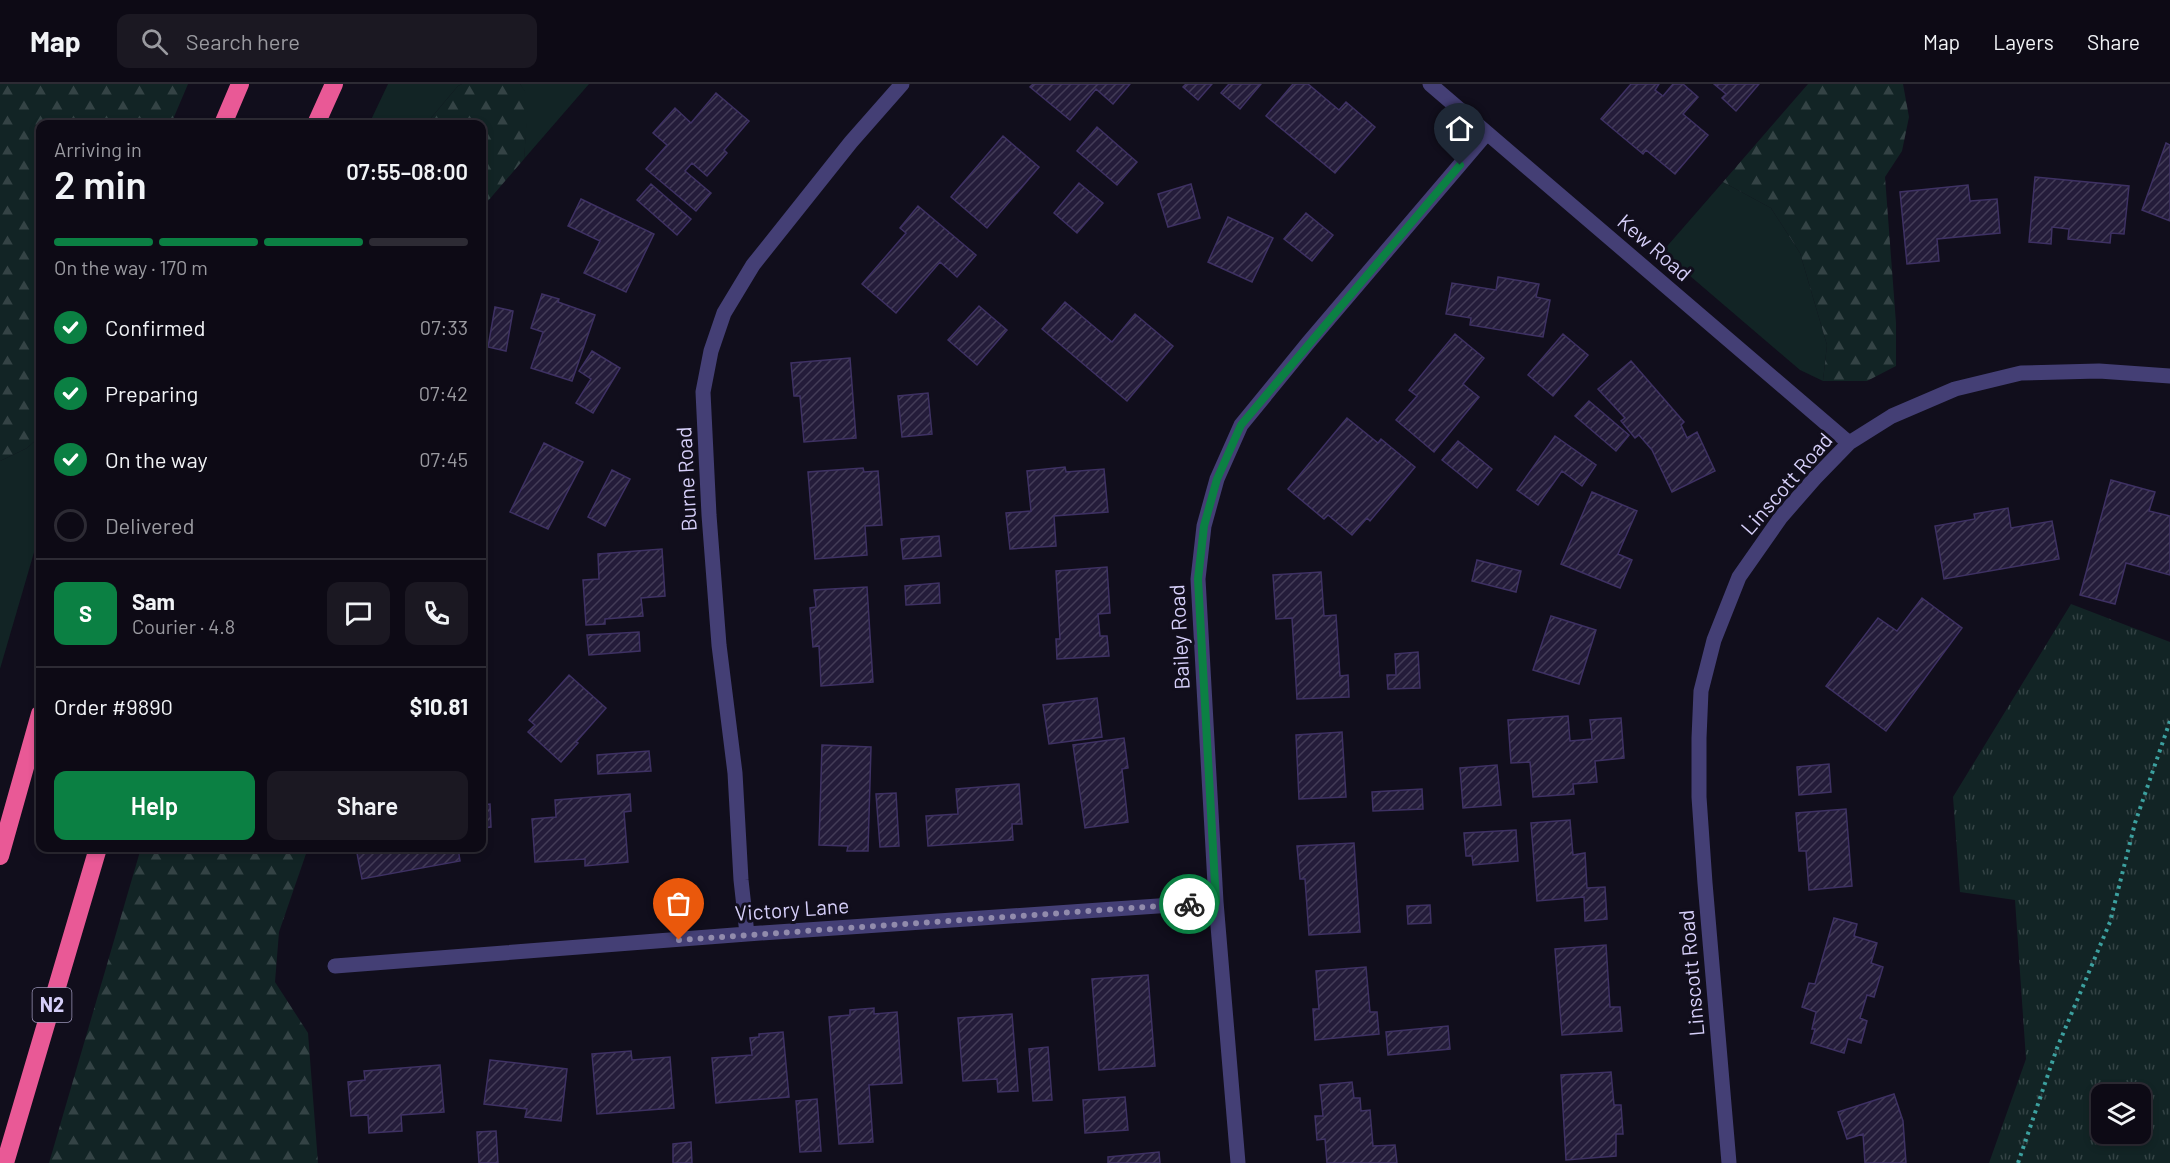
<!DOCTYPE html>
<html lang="en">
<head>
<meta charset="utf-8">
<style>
	:root { --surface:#0d0a15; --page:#1b1822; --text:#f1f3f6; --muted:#9a9aa0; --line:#2d2b34; --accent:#0b8043 }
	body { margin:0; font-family:Barlow,sans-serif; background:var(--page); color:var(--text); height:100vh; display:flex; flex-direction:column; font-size:22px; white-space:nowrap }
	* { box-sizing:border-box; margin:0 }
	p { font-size:20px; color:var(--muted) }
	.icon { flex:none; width:33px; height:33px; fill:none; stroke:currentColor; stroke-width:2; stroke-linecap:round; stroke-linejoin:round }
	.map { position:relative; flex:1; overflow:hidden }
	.panel { position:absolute; left:36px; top:36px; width:450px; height:732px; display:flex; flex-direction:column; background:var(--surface); border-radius:12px; box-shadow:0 3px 9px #0003,0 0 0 2px var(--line) }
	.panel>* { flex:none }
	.tools { position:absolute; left:2091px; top:1000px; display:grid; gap:12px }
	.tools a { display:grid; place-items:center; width:60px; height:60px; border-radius:12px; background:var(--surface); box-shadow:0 3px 9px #0003,0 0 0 2px var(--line); font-size:30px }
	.pin { position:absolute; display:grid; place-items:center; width:51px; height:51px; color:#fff; margin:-62px -26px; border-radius:50% 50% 50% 0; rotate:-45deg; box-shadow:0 0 6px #0007 }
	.pin .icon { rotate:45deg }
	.courier { position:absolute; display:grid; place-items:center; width:60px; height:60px; margin:-30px; border:4px solid #0b8043; border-radius:50%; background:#fff; color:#222; box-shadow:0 2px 8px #0007 }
	.summary em { font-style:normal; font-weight:600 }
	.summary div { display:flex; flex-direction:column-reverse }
	.summary { display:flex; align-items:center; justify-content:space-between; height:102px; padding:0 18px }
	h1 { font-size:39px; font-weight:600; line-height:45px }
	.bar { display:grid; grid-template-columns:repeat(4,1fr); gap:9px 6px; align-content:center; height:72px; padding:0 18px }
	.bar i { height:8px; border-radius:4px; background:var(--line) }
	.bar .on { background:var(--accent) }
	.bar p { grid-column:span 4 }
	.line { display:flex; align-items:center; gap:15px; padding:0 18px; border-top:2px solid var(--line) }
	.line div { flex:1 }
	.round { display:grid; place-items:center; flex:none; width:63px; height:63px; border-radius:12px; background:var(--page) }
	ol { padding:0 18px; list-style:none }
	li { display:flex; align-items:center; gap:18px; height:66px }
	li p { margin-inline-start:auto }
	li .icon { padding:6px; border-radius:50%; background:var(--accent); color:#fff; stroke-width:4 }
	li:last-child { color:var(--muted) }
	li i { width:33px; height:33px; border:3px solid var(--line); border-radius:50% }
	.button { display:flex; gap:12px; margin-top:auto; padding:12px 18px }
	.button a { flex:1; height:69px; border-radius:12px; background:var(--accent); color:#fff; font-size:24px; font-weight:600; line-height:69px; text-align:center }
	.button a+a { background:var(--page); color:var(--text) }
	header { display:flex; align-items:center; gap:36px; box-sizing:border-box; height:84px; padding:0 30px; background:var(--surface); border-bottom:2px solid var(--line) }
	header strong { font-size:28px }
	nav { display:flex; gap:33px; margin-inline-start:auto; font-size:21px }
	.search { width:420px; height:54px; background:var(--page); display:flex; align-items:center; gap:15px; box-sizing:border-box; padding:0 21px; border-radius:12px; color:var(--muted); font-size:22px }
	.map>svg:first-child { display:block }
	.grass { fill:#122425 }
	.forest { fill:url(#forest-firs) }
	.park { fill:url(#park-tufts); fill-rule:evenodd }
	.building { fill:url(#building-hatch); stroke:#3e3163; stroke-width:1.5 }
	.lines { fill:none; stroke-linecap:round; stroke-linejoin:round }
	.path { stroke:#3ca09f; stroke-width:4; stroke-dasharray:3 4.5; stroke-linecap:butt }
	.minor { stroke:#443f75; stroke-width:15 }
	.highway { stroke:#e95996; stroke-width:18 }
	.done { stroke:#918bac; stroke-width:6; stroke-dasharray:0 10.8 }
	.route { stroke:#0b8043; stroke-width:8 }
	.labels { text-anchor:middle; stroke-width:6; stroke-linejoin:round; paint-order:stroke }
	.shield { fill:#110e1c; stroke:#9b95b7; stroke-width:1.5 }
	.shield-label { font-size:20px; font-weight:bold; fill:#d6cff9 }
	.street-label { font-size:21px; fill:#d6cff9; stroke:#110e1c }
</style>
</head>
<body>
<header>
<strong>Map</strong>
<div class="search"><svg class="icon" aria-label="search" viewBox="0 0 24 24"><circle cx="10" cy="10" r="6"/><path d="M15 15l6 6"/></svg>Search here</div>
<nav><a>Map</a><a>Layers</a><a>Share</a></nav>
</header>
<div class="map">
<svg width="2170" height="1079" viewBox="0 0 2170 1079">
	<defs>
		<pattern id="forest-firs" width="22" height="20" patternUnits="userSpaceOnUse" patternTransform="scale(1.5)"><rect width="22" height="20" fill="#122425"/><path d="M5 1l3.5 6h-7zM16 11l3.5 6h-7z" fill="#344345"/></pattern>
		<pattern id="park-tufts" width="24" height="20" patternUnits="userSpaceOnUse" patternTransform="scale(1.5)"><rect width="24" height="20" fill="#122425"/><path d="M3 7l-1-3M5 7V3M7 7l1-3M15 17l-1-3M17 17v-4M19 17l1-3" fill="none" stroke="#344345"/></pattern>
		<pattern id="building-hatch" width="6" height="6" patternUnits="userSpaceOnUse" patternTransform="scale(1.5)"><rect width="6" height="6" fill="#241c3a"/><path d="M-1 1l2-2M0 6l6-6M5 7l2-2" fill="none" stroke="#433c57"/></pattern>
	</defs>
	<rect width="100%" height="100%" fill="#110e1c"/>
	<path class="grass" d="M388 0H462L458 2 426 40H369Z
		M520 0H589L524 75 528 13Z
		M1723 98 1771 124 1800 169 1827 261 1823 297 1800 286 1662 168Z
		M40 352V448L0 585V377L27 364Z"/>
	<path class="forest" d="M0 0H188L171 40H40V352L27 364 0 377Z
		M462 0H520L529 13 524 75 482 124V40H426L458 2Z
		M1808 0H1903L1909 33 1902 67 1885 93 1896 239V282L1867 297H1823L1827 261 1800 169 1771 124 1723 98Z
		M141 764H308L279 848 275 898 308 949 318 1079H49Z"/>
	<path class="park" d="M2071 520 2170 558V1079H1989L2026 975 2015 816 1960 808 1953 713ZM2102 1011H2140V1050H2102Z"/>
	<path class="building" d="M1033 0H1130L1113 20 1096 5 1070 36 1030 3Z
		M1186 0H1212L1198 16 1183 3Z
		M1229 0H1261L1240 25 1221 9Z
		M1293 0H1308L1339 26 1346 18 1375 43 1335 89 1266 32Z
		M1631 0H1659L1655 6 1663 12 1673 0H1683L1698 13 1683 30 1708 51 1675 90 1646 66 1643 70 1601 35Z
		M1714 0H1759L1736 27 1722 14 1726 10Z
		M716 9 749 37 724 66 727 69 707 92 692 79 685 87 711 109 696 127 646 85 667 61 653 49 675 24 691 39Z
		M1097 43 1137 78 1117 101 1077 67Z
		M1003 52 1039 83 987 144 951 113Z
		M2166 59 2170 61V137L2142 126Z
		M2035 93 2129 102 2124 150 2111 149 2110 159 2068 155 2069 145 2052 143 2051 160 2029 158Z
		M1079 99 1103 119 1077 149 1054 129Z
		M651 100 691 135 677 151 637 116Z
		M1191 100 1200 134 1168 143 1158 110Z
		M1968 101 1970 117 1997 115 2000 149 1937 155 1939 177 1907 180 1900 108Z
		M581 115 654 150 626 208 584 189 600 157 568 142Z
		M918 122 976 171 957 193 940 178 896 229 862 200 906 149 900 144Z
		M1306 129 1333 151 1312 177 1284 155Z
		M1228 133 1273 154 1252 198 1208 178Z
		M1498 193 1539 200 1536 213 1550 216 1543 253 1470 241 1471 234 1446 230 1452 199 1496 206Z
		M542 210 559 215 558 218 595 231 572 297 531 284 543 248 531 244Z
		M1065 218 1112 258 1135 230 1173 262 1127 317 1042 245Z
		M979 222 1007 246 977 281 948 256Z
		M495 223 513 227 506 267 488 263Z
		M1455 250 1484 274 1463 300 1479 313 1434 368 1396 336 1417 312 1409 306Z
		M1563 250 1588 271 1553 312 1528 291Z
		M592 267 620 284 593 329 576 319 591 295 579 287Z
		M850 274 856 354 804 358 800 312H794L791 279Z
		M1631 277 1684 338 1681 341 1687 354 1697 348 1715 387 1672 408 1652 366 1639 351 1635 354 1621 337 1625 334 1598 305Z
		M928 309 932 350 902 353 898 312Z
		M1589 317 1629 351 1616 367 1575 332Z
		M1347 334 1378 359 1381 355 1415 383 1370 437 1367 434 1352 451 1328 431 1324 435 1288 405Z
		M1555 352 1596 381 1582 402 1562 387 1538 421 1517 406Z
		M1458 357 1492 385 1477 404 1442 376Z
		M544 359 583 378 548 445 510 428Z
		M1065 383 1066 388 1104 385 1108 428 1054 432 1056 462 1010 465 1006 429 1031 427 1027 387Z
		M863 384 864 388 878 387 882 441 865 442 867 471 815 475 808 388Z
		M612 386 630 395 605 442 588 433Z
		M2111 396 2155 408 2149 427 2170 432V491L2126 479 2115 520 2080 511Z
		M1592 408 1637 427 1618 470 1632 476 1620 504 1561 480Z
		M2008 424 2011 444 2052 437 2059 475 1944 495 1935 442 1975 435 1974 430Z
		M939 452 941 472 903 475 901 455Z
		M662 465 665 512 641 514 643 532 605 535V540L586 541 583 496 599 495 598 470Z
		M1477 476 1521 487 1516 508 1472 497Z
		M1107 483 1110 529 1098 530 1100 552H1107L1109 572 1057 575 1056 555H1060L1056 487Z
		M1321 488 1324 532 1336 531 1340 592 1348 591 1349 613 1297 615 1292 534 1276 535 1273 491Z
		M939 499 940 519 906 521 905 502Z
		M867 503 873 598 821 602 819 562 813 563 810 524 816 523 814 506Z
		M1922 514 1962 544 1886 647 1826 602 1878 534 1897 547Z
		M1551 532 1596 546 1579 600 1533 586Z
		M639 548 640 567 589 571 587 551Z
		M1418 568 1420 604 1388 605 1387 591H1396L1395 570Z
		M569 591 606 624 576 658 578 659 561 678 528 648 535 641 529 636Z
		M1097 614 1102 653 1049 660 1043 621Z
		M1568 632 1570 657 1592 655 1590 636 1621 634 1624 674 1595 677 1597 698 1573 700 1574 710 1533 713 1530 678 1511 679 1508 636Z
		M1342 648 1346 713 1299 715 1296 651Z
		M1124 654 1128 684 1122 685 1128 738 1085 744 1073 661Z
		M822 661 871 663 868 767H847L848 762 819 761Z
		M649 667 651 687 598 690 597 671Z
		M1829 680 1831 708 1799 711 1797 683Z
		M1497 681 1501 721 1463 724 1460 684Z
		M1019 700 1022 740H1012L1013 756 928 762 926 732 958 730 956 705Z
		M1422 705 1423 725 1373 727 1372 708Z
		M896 709 899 762 880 763 876 710Z
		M630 710 631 727 624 728 628 778 585 782V775L535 778 532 735 556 733 555 716Z
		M490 720 491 743 482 744V721Z
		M1846 725 1852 802 1809 806 1806 767H1799L1796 729Z
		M1570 736 1573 771 1585 769 1587 804 1605 803 1607 835 1585 837 1584 813 1537 817 1531 739Z
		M1516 746 1518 777 1473 781 1472 772H1466L1464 749Z
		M1354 759 1360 848 1309 851 1305 795H1300L1297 762Z
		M356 764H458L460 777 362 795Z
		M1430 821 1431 839 1408 840 1407 822Z
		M1834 834 1857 840 1854 852 1877 859 1871 879 1883 883 1874 913 1867 911 1860 934 1867 937 1861 959 1848 955 1844 969 1811 959 1815 945H1812L1816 928 1802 923 1809 899 1815 900Z
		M1606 861 1610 923H1620L1622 947 1562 951 1555 865Z
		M1366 883 1370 928H1377L1379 950 1315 956 1313 925H1319L1316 887Z
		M1148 891 1155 982 1099 986 1092 895Z
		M874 924V930L897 928 902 999 869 1001 873 1058 839 1060 829 933 850 931V926Z
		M1012 930 1018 1007 998 1008 997 995 963 997 958 934Z
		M1448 942 1450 965 1388 971 1386 948Z
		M783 948 789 1013 716 1019 712 974 752 971 750 954 759 953V950Z
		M1048 963 1052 1016 1033 1017 1029 965Z
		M631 967 632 976 670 973 674 1024 597 1030 592 970Z
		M490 976 567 985 561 1037 525 1033 527 1025 484 1020Z
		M440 981 444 1028 401 1031 402 1047 369 1049 368 1031 351 1032 348 998 365 996 364 987Z
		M1611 988 1614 1021H1621L1623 1050H1616V1072L1566 1076 1561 991Z
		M1352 998 1354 1014H1360L1361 1027 1370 1026 1373 1062 1395 1061 1397 1079H1327L1325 1055 1317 1056 1315 1032H1323L1320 1001Z
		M1894 1010 1903 1037 1906 1079H1865L1863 1050 1847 1055 1838 1028Z
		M1125 1013 1128 1046 1085 1049 1083 1016Z
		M817 1015 821 1067 800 1068 796 1017Z
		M496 1047 498 1079H479L477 1048Z
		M691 1058 692 1079H673V1060Z
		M1159 1068 1160 1079H1108V1073Z"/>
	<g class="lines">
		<path class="path" d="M2018 1079 2057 964 2110 838 2135 739 2170 637"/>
		<path class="minor" d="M1430 0 1849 359
			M747 850 741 796 735 689 719 561 709 431 703 308 711 267 724 229 753 181 851 58 902 0
			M335 882 747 850 1216 818
			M1238 1079 1216 818 1198 495 1204 442 1217 395 1241 341 1308 259 1487 49
			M1729 1079 1705 799 1699 713V654L1701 607 1714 556 1739 493 1781 433 1815 394 1849 359 1892 332 1955 305 2021 289 2099 287 2170 292"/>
		<path class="highway" d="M223 40 240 0
			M316 40 334 0
			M0 772 40 630
			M5 1079 98 764"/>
	</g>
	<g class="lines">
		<path class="done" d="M679 856 1189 820"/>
		<path class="route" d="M1189 820 1216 818 1198 495 1204 442 1217 395 1241 341 1460 81"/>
	</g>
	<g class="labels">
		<rect class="shield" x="32.5" y="904" width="39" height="34" rx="4.5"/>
		<g class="shield-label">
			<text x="52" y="928">N2</text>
		</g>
		<g class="street-label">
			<text transform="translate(1654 164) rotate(41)" y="7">Kew Road</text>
			<text transform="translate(687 395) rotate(-93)" y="7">Burne Road</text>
			<text transform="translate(1787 400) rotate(-49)" y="7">Linscott Road</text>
			<text transform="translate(1180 553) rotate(-93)" y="7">Bailey Road</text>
			<text transform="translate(792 826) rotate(-4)" y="7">Victory Lane</text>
			<text transform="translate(1692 889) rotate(-95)" y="7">Linscott Road</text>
		</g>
	</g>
</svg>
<div class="tools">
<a><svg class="icon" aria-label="layers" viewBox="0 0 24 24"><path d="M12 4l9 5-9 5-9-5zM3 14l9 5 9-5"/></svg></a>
</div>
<div class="pin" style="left:679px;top:856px;background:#ea580c"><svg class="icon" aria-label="bag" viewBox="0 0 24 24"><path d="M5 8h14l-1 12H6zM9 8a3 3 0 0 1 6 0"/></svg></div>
<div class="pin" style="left:1460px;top:81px;background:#1f2937"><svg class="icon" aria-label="home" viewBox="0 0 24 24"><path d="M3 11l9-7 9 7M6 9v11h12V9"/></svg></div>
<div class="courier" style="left:1189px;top:820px"><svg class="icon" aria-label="bike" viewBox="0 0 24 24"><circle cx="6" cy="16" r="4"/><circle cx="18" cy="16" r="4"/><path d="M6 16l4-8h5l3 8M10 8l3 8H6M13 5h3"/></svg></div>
<section class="panel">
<div class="summary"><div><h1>2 min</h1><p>Arriving in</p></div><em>07:55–08:00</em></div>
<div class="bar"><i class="on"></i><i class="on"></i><i class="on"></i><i></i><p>On the way · 170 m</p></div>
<ol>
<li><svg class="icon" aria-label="check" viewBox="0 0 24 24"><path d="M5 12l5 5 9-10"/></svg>Confirmed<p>07:33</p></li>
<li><svg class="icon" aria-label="check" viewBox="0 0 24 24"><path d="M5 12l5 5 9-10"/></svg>Preparing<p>07:42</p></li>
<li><svg class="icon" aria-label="check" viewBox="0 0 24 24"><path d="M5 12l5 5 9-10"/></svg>On the way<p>07:45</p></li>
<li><i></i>Delivered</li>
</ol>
<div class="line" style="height:108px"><b class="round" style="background:var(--accent);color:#fff">S</b><div><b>Sam</b><p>Courier · 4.8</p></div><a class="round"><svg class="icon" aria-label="chat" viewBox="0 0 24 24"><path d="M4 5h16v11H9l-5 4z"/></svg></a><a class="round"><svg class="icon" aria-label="phone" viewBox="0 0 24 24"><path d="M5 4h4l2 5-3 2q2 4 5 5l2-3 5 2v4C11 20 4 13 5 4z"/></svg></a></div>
<div class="line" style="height:78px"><div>Order #9890</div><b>$10.81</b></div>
<div class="button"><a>Help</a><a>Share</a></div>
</section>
</div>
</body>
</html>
